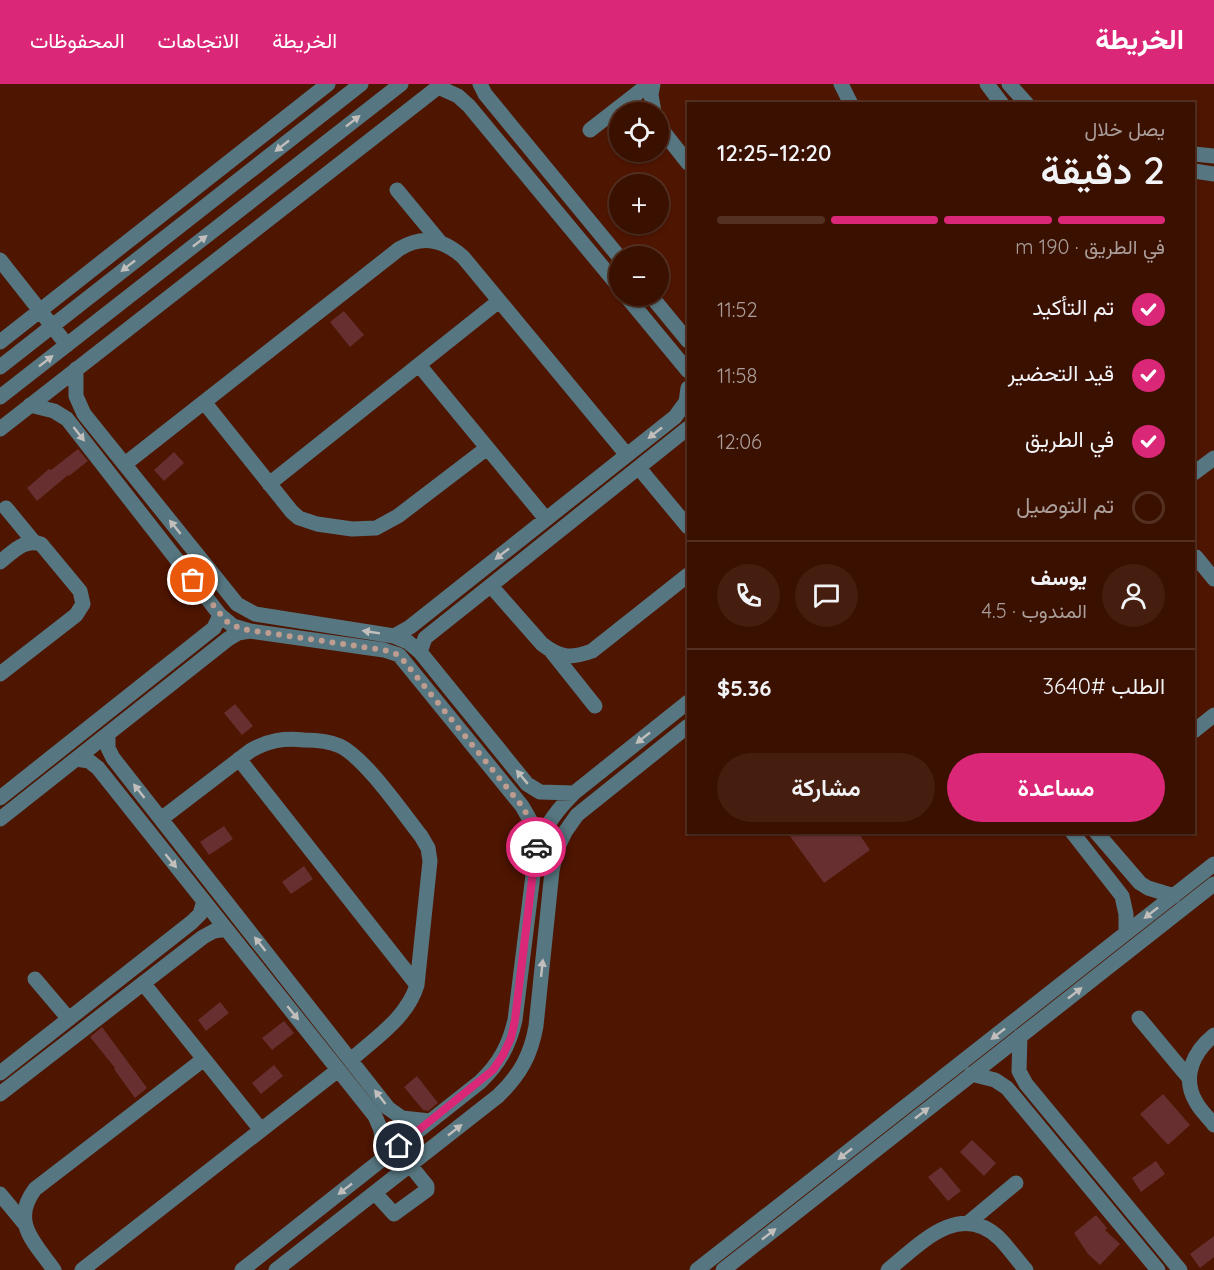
<!DOCTYPE html>
<html lang="ar">
<head>
<meta charset="utf-8">
<style>
	:root { --surface:#3a1000; --page:#451e0f; --text:#f1f3f6; --muted:#ab9d99; --line:#543022; --accent:#db2777 }
	body { margin:0; font-family:Quicksand,Vazirmatn,sans-serif; background:var(--page); color:var(--text); direction:rtl; height:100vh; display:flex; flex-direction:column; font-size:22px; white-space:nowrap }
	* { box-sizing:border-box; margin:0 }
	p { font-size:20px; color:var(--muted) }
	.icon { flex:none; width:33px; height:33px; fill:none; stroke:currentColor; stroke-width:2; stroke-linecap:round; stroke-linejoin:round }
	.map { position:relative; flex:1; overflow:hidden; direction:ltr }
	.details { position:absolute; left:687px; top:18px; width:508px; height:732px; display:flex; flex-direction:column; background:var(--surface); border-radius:0px; box-shadow:0 2px 4px #0004,0 0 0 2px var(--line); direction:rtl }
	.details>* { flex:none }
	.buttons { position:absolute; left:609px; top:18px; display:grid; gap:12px }
	.buttons a { display:grid; place-items:center; width:60px; height:60px; border-radius:50%; background:var(--surface); box-shadow:0 2px 4px #0004,0 0 0 2px var(--line); font-size:30px }
	.pin { position:absolute; display:grid; place-items:center; width:51px; height:51px; color:#fff; margin:-26px; border:3px solid #fff; border-radius:50%; box-shadow:0 2px 6px #0007 }
	.courier { position:absolute; display:grid; place-items:center; width:60px; height:60px; margin:-30px; border:4px solid #db2777; border-radius:50%; background:#fff; color:#222; box-shadow:0 2px 8px #0007 }
	.headline em { font-style:normal; font-weight:600 }
	.headline div { display:flex; flex-direction:column-reverse }
	.headline { display:flex; align-items:center; justify-content:space-between; height:102px; padding:0 30px }
	h1 { font-size:39px; font-weight:600; line-height:45px }
	.bar { display:grid; grid-template-columns:repeat(4,1fr); gap:9px 6px; align-content:center; height:72px; padding:0 30px }
	.bar i { height:8px; border-radius:4px; background:var(--line) }
	.bar .current { background:var(--accent) }
	.bar p { grid-column:span 4 }
	.line { display:flex; align-items:center; gap:15px; padding:0 30px; border-top:2px solid var(--line) }
	.line div { flex:1 }
	.round { display:grid; place-items:center; flex:none; width:63px; height:63px; border-radius:32px; background:var(--page) }
	ol { padding:0 30px; list-style:none }
	li { display:flex; align-items:center; gap:18px; height:66px }
	li p { margin-inline-start:auto }
	li .icon { padding:6px; border-radius:50%; background:var(--accent); color:#fff; stroke-width:4 }
	li:last-child { color:var(--muted) }
	li i { width:33px; height:33px; border:3px solid var(--line); border-radius:50% }
	.button { display:flex; gap:12px; margin-top:auto; padding:12px 30px }
	.button a { flex:1; height:69px; border-radius:36px; background:var(--accent); color:#fff; font-size:24px; font-weight:600; line-height:69px; text-align:center }
	.button a+a { background:var(--page); color:var(--text) }
	header { display:flex; align-items:center; gap:36px; box-sizing:border-box; height:84px; padding:0 30px; background:var(--accent); color:#fff }
	header strong { font-size:28px }
	nav { display:flex; gap:33px; margin-inline-start:auto; font-size:21px }
	.map>svg:first-child { display:block }
	.building { fill:#672f30 }
	.lines { fill:none; stroke-linecap:round; stroke-linejoin:round }
	.minor { stroke:#567681; stroke-width:15 }
	.oneway { fill:#c1bebc }
	.done { stroke:#be9c8f; stroke-width:6; stroke-dasharray:0 10.8 }
	.route { stroke:#db2777; stroke-width:8 }
</style>
</head>
<body>
<header>
<strong>الخريطة</strong>
<nav><a>الخريطة</a><a>الاتجاهات</a><a>المحفوظات</a></nav>
</header>
<div class="map">
<svg width="1214" height="1186" viewBox="0 0 1214 1186">
	<rect width="100%" height="100%" fill="#4e1500"/>
	<path class="building" d="M344 227 364 251 350 263 330 238Z
		M78 365 88 377 69 392 68 391 37 417 27 404 49 385 51 386Z
		M174 368 184 379 164 397 154 386Z
		M235 620 253 642 242 651 224 629Z
		M224 742 233 755 209 771 200 758Z
		M787 748H858L870 766 824 799Z
		M304 782 313 795 291 810 282 798Z
		M220 918 229 929 206 947 198 936Z
		M284 937 294 949 272 966 262 954Z
		M102 943 147 1004 135 1014 114 985 115 984 90 953Z
		M274 981 283 992 261 1010 252 999Z
		M417 992 438 1019 428 1027 423 1026 404 1003Z
		M1163 1010 1190 1041 1168 1061 1140 1030Z
		M972 1056 996 1079 984 1092 960 1068Z
		M1156 1077 1165 1090 1141 1108 1132 1094Z
		M941 1083 961 1107 948 1117 928 1093Z
		M1096 1131 1107 1144 1105 1146 1120 1160 1100 1181 1088 1170 1074 1149Z
		M1214 1152V1173L1200 1184 1190 1170Z"/>
	<g class="lines">
		<path class="minor" d="M480 0 485 10 620 174
			M653 0 651 11 654 28
			M841 0 851 20
			M987 0 1002 20
			M1009 0 1027 20
			M438 3 458 12 469 22 620 204
			M658 41 688 79
			M590 46 649 0
			M1194 70 1214 72
			M1194 87 1214 90
			M397 106 440 158
			M0 176 67 261
			M626 212 688 287
			M651 212 688 257
			M0 258 328 0
			M419 281 546 435
			M0 283 361 0
			M76 285V312L84 330 237 520 255 530 394 552 408 558 420 568 527 700 540 708 574 709
			M0 313 401 0
			M204 318 292 428 299 434 317 440 352 445 376 444 398 432 487 364
			M30 321 54 327 67 335 220 531 233 542 250 547 384 566 399 571 522 722 530 736 536 767
			M0 345 442 0
			M125 380 399 165C422 151 443 155 463 173L627 371
			M639 384 688 443
			M1194 389 1214 374
			M269 400 499 217
			M6 424 34 458
			M1196 473 1214 495
			M0 478C12 469 24 454 41 460L80 507 83 520 76 531 0 590
			M491 502 542 560C560 574 570 575 592 567L688 491
			M394 552 410 543 675 333 686 318 688 304
			M420 568 425 554 688 344
			M552 568 595 622
			M1194 647 1214 631
			M108 650V664L113 674 388 1024 402 1034 430 1037
			M76 675 89 677 98 684 375 1032 381 1046 384 1074
			M239 675 417 901
			M0 714 214 544 220 531
			M0 735 228 555 238 549 250 547
			M161 735 250 667C268 656 284 654 304 656 316 656 329 657 340 662 365 674 402 728 421 752L428 764 430 777 417 901C407 934 375 954 351 976
			M1072 748 1122 812 1126 830V849
			M1096 748 1140 799 1148 804 1174 812
			M35 895 69 935
			M143 899 261 1046
			M1139 934 1189 994
			M1214 951C1194 967 1181 993 1196 1018 1200 1026 1208 1033 1214 1041
			M1020 952 1019 987 1026 1000 1180 1186
			M0 989 192 838 200 830 204 817
			M971 990 995 996 1007 1004 1158 1186
			M0 1010 203 853 214 847 226 845
			M375 1109 394 1130 427 1106V1102L410 1081
			M0 1110 24 1139
			M968 1139 1016 1099
			M54 1186C35 1159 10 1138 35 1105L204 975
			M82 1186 338 986
			M242 1186 480 998C499 980 509 962 515 936L534 783C539 750 551 732 574 709L688 618
			M276 1186 498 1012C520 991 531 971 536 942L552 787 556 767 565 748 577 731 688 642
			M697 1186 1214 780
			M723 1186 1214 800
			M888 1186C919 1161 959 1116 999 1154 1009 1164 1017 1176 1026 1186"/>
	</g>
	<defs><path id="oneway-solid" d="M-6-.8H1V-3.2L6.5 0L1 3.2V.8H-6Z" transform="scale(1.5)"/></defs>
	<g class="oneway">
		<use href="#oneway-solid" transform="translate(353 37) rotate(-38)"/>
		<use href="#oneway-solid" transform="translate(282 62) rotate(142)"/>
		<use href="#oneway-solid" transform="translate(200 157) rotate(-38)"/>
		<use href="#oneway-solid" transform="translate(128 182) rotate(142)"/>
		<use href="#oneway-solid" transform="translate(46 277) rotate(-38)"/>
		<use href="#oneway-solid" transform="translate(655 349) rotate(142)"/>
		<use href="#oneway-solid" transform="translate(79 350) rotate(52)"/>
		<use href="#oneway-solid" transform="translate(175 443) rotate(-129)"/>
		<use href="#oneway-solid" transform="translate(502 470) rotate(142)"/>
		<use href="#oneway-solid" transform="translate(371 548) rotate(-171)"/>
		<use href="#oneway-solid" transform="translate(643 654) rotate(142)"/>
		<use href="#oneway-solid" transform="translate(522 693) rotate(-130)"/>
		<use href="#oneway-solid" transform="translate(139 707) rotate(-128)"/>
		<use href="#oneway-solid" transform="translate(171 777) rotate(51)"/>
		<use href="#oneway-solid" transform="translate(1151 829) rotate(142)"/>
		<use href="#oneway-solid" transform="translate(260 860) rotate(-128)"/>
		<use href="#oneway-solid" transform="translate(542 884) rotate(-84)"/>
		<use href="#oneway-solid" transform="translate(1075 909) rotate(-38)"/>
		<use href="#oneway-solid" transform="translate(293 929) rotate(51)"/>
		<use href="#oneway-solid" transform="translate(998 950) rotate(142)"/>
		<use href="#oneway-solid" transform="translate(380 1013) rotate(-128)"/>
		<use href="#oneway-solid" transform="translate(922 1029) rotate(-38)"/>
		<use href="#oneway-solid" transform="translate(455 1046) rotate(-38)"/>
		<use href="#oneway-solid" transform="translate(845 1070) rotate(142)"/>
		<use href="#oneway-solid" transform="translate(345 1105) rotate(142)"/>
		<use href="#oneway-solid" transform="translate(769 1150) rotate(-38)"/>
	</g>
	<g class="lines">
		<path class="done" d="M193 496 226 537 241 545 384 566 399 571 522 722 530 736 536 763"/>
		<path class="route" d="M399 1062 493 986 503 971 511 954 515 936 536 763"/>
	</g>
</svg>
<div class="buttons">
<a><svg class="icon" aria-label="locate" viewBox="0 0 24 24"><circle cx="12" cy="12" r="6"/><path d="M12 2v4M12 18v4M2 12h4M18 12h4"/></svg></a>
<a>+</a>
<a>−</a>
</div>
<div class="pin" style="left:193px;top:496px;background:#ea580c"><svg class="icon" aria-label="bag" viewBox="0 0 24 24"><path d="M5 8h14l-1 12H6zM9 8a3 3 0 0 1 6 0"/></svg></div>
<div class="pin" style="left:399px;top:1062px;background:#1f2937"><svg class="icon" aria-label="home" viewBox="0 0 24 24"><path d="M3 11l9-7 9 7M6 9v11h12V9"/></svg></div>
<div class="courier" style="left:536px;top:763px"><svg class="icon" aria-label="car" viewBox="0 0 24 24"><path d="M5 17H2v-5l4-1 3-4h7l3 4 3 1v5h-3M9 17h6M6 11h13"/><circle cx="7" cy="17" r="2"/><circle cx="17" cy="17" r="2"/></svg></div>
<section class="details">
<div class="headline"><div><h1>2 دقيقة</h1><p>يصل خلال</p></div><em>12:20–12:25</em></div>
<div class="bar"><i class="current"></i><i class="current"></i><i class="current"></i><i></i><p>في الطريق · 190 m</p></div>
<ol>
<li><svg class="icon" aria-label="check" viewBox="0 0 24 24"><path d="M5 12l5 5 9-10"/></svg>تم التأكيد<p>11:52</p></li>
<li><svg class="icon" aria-label="check" viewBox="0 0 24 24"><path d="M5 12l5 5 9-10"/></svg>قيد التحضير<p>11:58</p></li>
<li><svg class="icon" aria-label="check" viewBox="0 0 24 24"><path d="M5 12l5 5 9-10"/></svg>في الطريق<p>12:06</p></li>
<li><i></i>تم التوصيل</li>
</ol>
<div class="line" style="height:108px"><a class="round"><svg class="icon" aria-label="person" viewBox="0 0 24 24"><circle cx="12" cy="8" r="4"/><path d="M4 21q1-7 8-7t8 7"/></svg></a><div><b>يوسف</b><p>المندوب · 4.5</p></div><a class="round"><svg class="icon" aria-label="chat" viewBox="0 0 24 24"><path d="M4 5h16v11H9l-5 4z"/></svg></a><a class="round"><svg class="icon" aria-label="phone" viewBox="0 0 24 24"><path d="M5 4h4l2 5-3 2q2 4 5 5l2-3 5 2v4C11 20 4 13 5 4z"/></svg></a></div>
<div class="line" style="height:78px"><div>الطلب #3640</div><b>$5.36</b></div>
<div class="button"><a>مساعدة</a><a>مشاركة</a></div>
</section>
</div>
</body>
</html>
